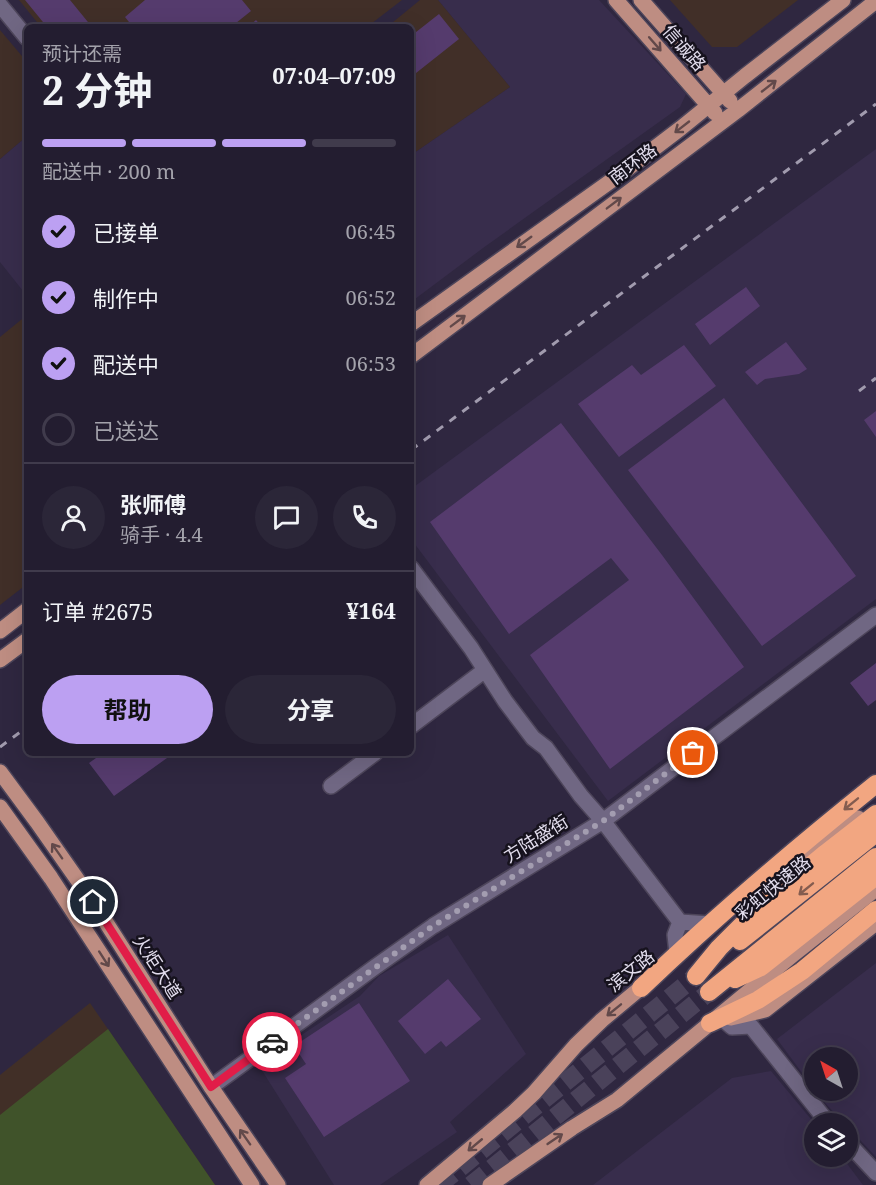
<!DOCTYPE html>
<html lang="zh">
<head>
<meta charset="utf-8">
<style>
	:root { --surface:#231d30; --page:#2b2638; --text:#f1f3f6; --muted:#a3a2ab; --line:#403b4c; --accent:#bca0f2 }
	body { margin:0; font-family:"Noto Serif","Noto Sans SC",serif; background:var(--page); color:var(--text); height:100vh; display:flex; flex-direction:column; font-size:22px; white-space:nowrap }
	* { box-sizing:border-box; margin:0 }
	p { font-size:20px; color:var(--muted) }
	.icon { flex:none; width:33px; height:33px; fill:none; stroke:currentColor; stroke-width:2; stroke-linecap:round; stroke-linejoin:round }
	.map { position:relative; flex:1; overflow:hidden }
	.details { position:absolute; left:24px; top:24px; width:390px; height:732px; display:flex; flex-direction:column; background:var(--surface); border-radius:9px; box-shadow:0 6px 24px #0002,0 0 0 2px var(--line) }
	.details>* { flex:none }
	.needle { width:39px; rotate:321deg }
	.controls { position:absolute; left:804px; top:1047px; display:grid; gap:12px }
	.controls a { display:grid; place-items:center; width:54px; height:54px; border-radius:50%; background:var(--surface); box-shadow:0 6px 24px #0002,0 0 0 2px var(--line); font-size:30px }
	.pin { position:absolute; display:grid; place-items:center; width:51px; height:51px; color:#fff; margin:-26px; border:3px solid #fff; border-radius:50%; box-shadow:0 2px 6px #0007 }
	.courier { position:absolute; display:grid; place-items:center; width:60px; height:60px; margin:-30px; border:4px solid #e11d48; border-radius:50%; background:#fff; color:#222; box-shadow:0 2px 8px #0007 }
	.head em { font-style:normal; font-weight:700 }
	.head div { display:flex; flex-direction:column-reverse }
	.head { display:flex; align-items:center; justify-content:space-between; height:102px; padding:0 18px }
	h1 { font-size:39px; font-weight:700; line-height:45px }
	.bar { display:grid; grid-template-columns:repeat(4,1fr); gap:9px 6px; align-content:center; height:72px; padding:0 18px }
	.bar i { height:8px; border-radius:4px; background:var(--line) }
	.bar .selected { background:var(--accent) }
	.bar p { grid-column:span 4 }
	.line { display:flex; align-items:center; gap:15px; padding:0 18px; border-top:2px solid var(--line) }
	.line div { flex:1 }
	.round { display:grid; place-items:center; flex:none; width:63px; height:63px; border-radius:32px; background:var(--page) }
	ol { padding:0 18px; list-style:none }
	li { display:flex; align-items:center; gap:18px; height:66px }
	li p { margin-inline-start:auto }
	li .icon { padding:6px; border-radius:50%; background:var(--accent); color:#111; stroke-width:4 }
	li:last-child { color:var(--muted) }
	li i { width:33px; height:33px; border:3px solid var(--line); border-radius:50% }
	.primary-button { display:flex; gap:12px; margin-top:auto; padding:12px 18px }
	.primary-button a { flex:1; height:69px; border-radius:36px; background:var(--accent); color:#111; font-size:24px; font-weight:700; line-height:69px; text-align:center }
	.primary-button a+a { background:var(--page); color:var(--text) }
	.map>svg:first-child { display:block }
	.built { fill:#382d4c }
	.industrial { fill:#412f28 }
	.education { fill:#412f27 }
	.green { fill:#40532a }
	.building { fill:#553b6d }
	.lines { fill:none; stroke-linecap:round; stroke-linejoin:round }
	.highway-tunnel { stroke:#4a425a; stroke-width:18; stroke-dasharray:18 9; stroke-linecap:butt }
	.minor-casing { stroke:#4d455a; stroke-width:18 }
	.major-casing { stroke:#4d455a; stroke-width:18 }
	.highway-casing { stroke:#4d455a; stroke-width:21 }
	.minor { stroke:#706783; stroke-width:15 }
	.major { stroke:#be8d82; stroke-width:15 }
	.highway { stroke:#f2a681; stroke-width:18 }
	.rail { stroke:#a19bae; stroke-width:3; stroke-dasharray:8 8; stroke-linecap:butt }
	.oneway { stroke:#62494a }
	.oneway2 { stroke:#845c4f }
	.done { stroke:#a39db0; stroke-width:6; stroke-dasharray:0 10.8 }
	.route { stroke:#e11d48; stroke-width:8 }
	.labels { text-anchor:middle; stroke-width:5; stroke-linejoin:round; paint-order:stroke }
	.street-label { font-size:18px; fill:#e2dded; stroke:#16121d }
</style>
</head>
<body>
<div class="map">
<svg width="876" height="1185" viewBox="0 0 876 1185">
	<rect width="100%" height="100%" fill="#2f2740"/>
	<path class="built" d="M438 0H599L686 94 680 107 483 248 411 302V155L510 87Z
		M27 136V296L0 262V159Z
		M876 149V599L608 801 411 539V489Z
		M448 935 526 1054 450 1122 457 1132 380 1185H334L258 1064 360 996 379 976Z
		M876 963V1157L848 1127V1124L844 1123 826 1104 816 1091 848 1090V1058H814V1089L777 1039Z
		M771 1071 815 1124 814 1156 842 1157 863 1185H593L732 1078Z"/>
	<path class="industrial" d="M19 0H402L367 27H41Z
		M420 0H438L510 87 411 155V27H387Z
		M670 0H798L737 47H712Z
		M0 30 27 62V136L0 159Z
		M27 315V584L0 605V337Z"/>
	<path class="education" d="M90 1003 215 1185H0V1075Z"/>
	<path class="green" d="M108 1029 215 1185H0V1115Z"/>
	<path class="building" d="M25 0H70L92 27H47Z
		M145 0H242L251 11 231 27H133L125 17Z
		M439 14 459 39 411 77V36Z
		M256 20 262 27H248Z
		M746 287 760 306 710 345 695 324Z
		M786 342 807 369 799 374 765 379 757 385 745 372Z
		M684 345 716 386 619 457 578 404 632 365 641 375Z
		M724 398 856 576 762 646 628 470Z
		M876 411V437L864 420Z
		M561 423 662 555 744 667 610 769 530 655 629 580 611 558 509 634 430 522Z
		M876 663V700L868 706 850 683Z
		M103 753H174L114 796 89 763Z
		M448 979 481 1019 446 1047 441 1041 425 1054 398 1021Z
		M359 1003 410 1081 324 1137 285 1078 306 1064 294 1046Z"/>
	<g class="lines">
		<path class="highway-tunnel" d="M439 1185 696 976
			M471 1185 709 992"/>
		<defs>
			<path id="minor" d="M0 5 27 38
				M411 568 471 648 505 701 533 738 546 748 581 796 603 821 680 922 710 924
				M411 726 485 670
				M331 786 375 753
				M677 953 675 935 680 922
				M724 1020 732 1027 751 1026
				M751 1026 829 1124
				M211 1087 375 967 433 926 603 821 876 615
				M848 1143 876 1173"/>
			<path id="major" d="M616 0 715 113
				M641 0 730 101
				M411 324 622 173 681 128 745 76 843 0
				M411 356 738 110 876 1
				M0 631 27 610
				M0 660 27 640
				M0 772 37 822 93 902 211 1087 278 1185
				M0 807 51 878 252 1185
				M760 892 815 847 858 818
				M731 1018 765 1010 876 923
				M427 1185 515 1111 534 1093 576 1045 602 1020 650 980
				M490 1185 572 1128 617 1100 794 954 876 889"/>
			<path id="highway" d="M740 941 876 833
				M696 976 719 948 754 913 826 853 876 814
				M735 979 761 967 876 876
				M641 988C716 916 795 849 876 784
				M709 992 876 857
				M710 1023 758 1000 802 971 876 910"/>
		</defs>
		<use href="#minor" class="minor-casing"/>
		<use href="#major" class="major-casing"/>
		<use href="#highway" class="highway-casing"/>
		<use href="#minor" class="minor"/>
		<use href="#major" class="major"/>
		<use href="#highway" class="highway"/>
		<path class="rail" d="M859 391 876 378
			M411 450 876 104
			M0 747 27 727"/>
	</g>
	<defs><path id="oneway-shaft" d="M-6 0H5M1.5-3L5.5 0L1.5 3" fill="none" stroke-width="1.6" stroke-linecap="round" stroke-linejoin="round" transform="scale(1.5)"/></defs>
	<g class="oneway">
		<use href="#oneway-shaft" transform="translate(655 44) rotate(49)"/>
		<use href="#oneway-shaft" transform="translate(769 86) rotate(-38)"/>
		<use href="#oneway-shaft" transform="translate(682 127) rotate(142)"/>
		<use href="#oneway-shaft" transform="translate(614 203) rotate(-37)"/>
		<use href="#oneway-shaft" transform="translate(524 242) rotate(144)"/>
		<use href="#oneway-shaft" transform="translate(458 321) rotate(-37)"/>
		<use href="#oneway-shaft" transform="translate(57 851) rotate(-125)"/>
		<use href="#oneway-shaft" transform="translate(104 959) rotate(57)"/>
		<use href="#oneway-shaft" transform="translate(614 1010) rotate(141)"/>
		<use href="#oneway-shaft" transform="translate(245 1137) rotate(-125)"/>
		<use href="#oneway-shaft" transform="translate(555 1139) rotate(-34)"/>
		<use href="#oneway-shaft" transform="translate(475 1145) rotate(140)"/>
	</g>
	<g class="oneway2">
		<use href="#oneway-shaft" transform="translate(851 804) rotate(141)"/>
		<use href="#oneway-shaft" transform="translate(806 889) rotate(141)"/>
	</g>
	<g class="lines">
		<path class="done" d="M272 1042 433 926 603 821 693 753"/>
		<path class="route" d="M93 902 211 1087 272 1042"/>
	</g>
	<g class="labels">
		<g class="street-label">
			<text transform="translate(684 48) rotate(49)" y="6">信诚路</text>
			<text transform="translate(633 164) rotate(-37)" y="6">南环路</text>
			<text transform="translate(536 839) rotate(-32)" y="6">方陆盛街</text>
			<text transform="translate(773 888) rotate(-39)" y="6">彩虹快速路</text>
			<text transform="translate(157 967) rotate(57)" y="6">火炬大道</text>
			<text transform="translate(631 971) rotate(-39)" y="6">滨文路</text>
		</g>
	</g>
</svg>
<div class="controls">
<a><svg class="needle" viewBox="-14 -14 28 28"><path d="M0-13l5 13h-10z" fill="#e53935"/><path d="M0 13l5-13h-10z" fill="#a3a2ab"/></svg></a>
<a><svg class="icon" aria-label="layers" viewBox="0 0 24 24"><path d="M12 4l9 5-9 5-9-5zM3 14l9 5 9-5"/></svg></a>
</div>
<div class="pin" style="left:693px;top:753px;background:#ea580c"><svg class="icon" aria-label="bag" viewBox="0 0 24 24"><path d="M5 8h14l-1 12H6zM9 8a3 3 0 0 1 6 0"/></svg></div>
<div class="pin" style="left:93px;top:902px;background:#1f2937"><svg class="icon" aria-label="home" viewBox="0 0 24 24"><path d="M3 11l9-7 9 7M6 9v11h12V9"/></svg></div>
<div class="courier" style="left:272px;top:1042px"><svg class="icon" aria-label="car" viewBox="0 0 24 24"><path d="M5 17H2v-5l4-1 3-4h7l3 4 3 1v5h-3M9 17h6M6 11h13"/><circle cx="7" cy="17" r="2"/><circle cx="17" cy="17" r="2"/></svg></div>
<section class="details">
<div class="head"><div><h1>2 分钟</h1><p>预计还需</p></div><em>07:04–07:09</em></div>
<div class="bar"><i class="selected"></i><i class="selected"></i><i class="selected"></i><i></i><p>配送中 · 200 m</p></div>
<ol>
<li><svg class="icon" aria-label="check" viewBox="0 0 24 24"><path d="M5 12l5 5 9-10"/></svg>已接单<p>06:45</p></li>
<li><svg class="icon" aria-label="check" viewBox="0 0 24 24"><path d="M5 12l5 5 9-10"/></svg>制作中<p>06:52</p></li>
<li><svg class="icon" aria-label="check" viewBox="0 0 24 24"><path d="M5 12l5 5 9-10"/></svg>配送中<p>06:53</p></li>
<li><i></i>已送达</li>
</ol>
<div class="line" style="height:108px"><a class="round"><svg class="icon" aria-label="person" viewBox="0 0 24 24"><circle cx="12" cy="8" r="4"/><path d="M4 21q1-7 8-7t8 7"/></svg></a><div><b>张师傅</b><p>骑手 · 4.4</p></div><a class="round"><svg class="icon" aria-label="chat" viewBox="0 0 24 24"><path d="M4 5h16v11H9l-5 4z"/></svg></a><a class="round"><svg class="icon" aria-label="phone" viewBox="0 0 24 24"><path d="M5 4h4l2 5-3 2q2 4 5 5l2-3 5 2v4C11 20 4 13 5 4z"/></svg></a></div>
<div class="line" style="height:78px"><div>订单 #2675</div><b>¥164</b></div>
<div class="primary-button"><a>帮助</a><a>分享</a></div>
</section>
</div>
</body>
</html>
